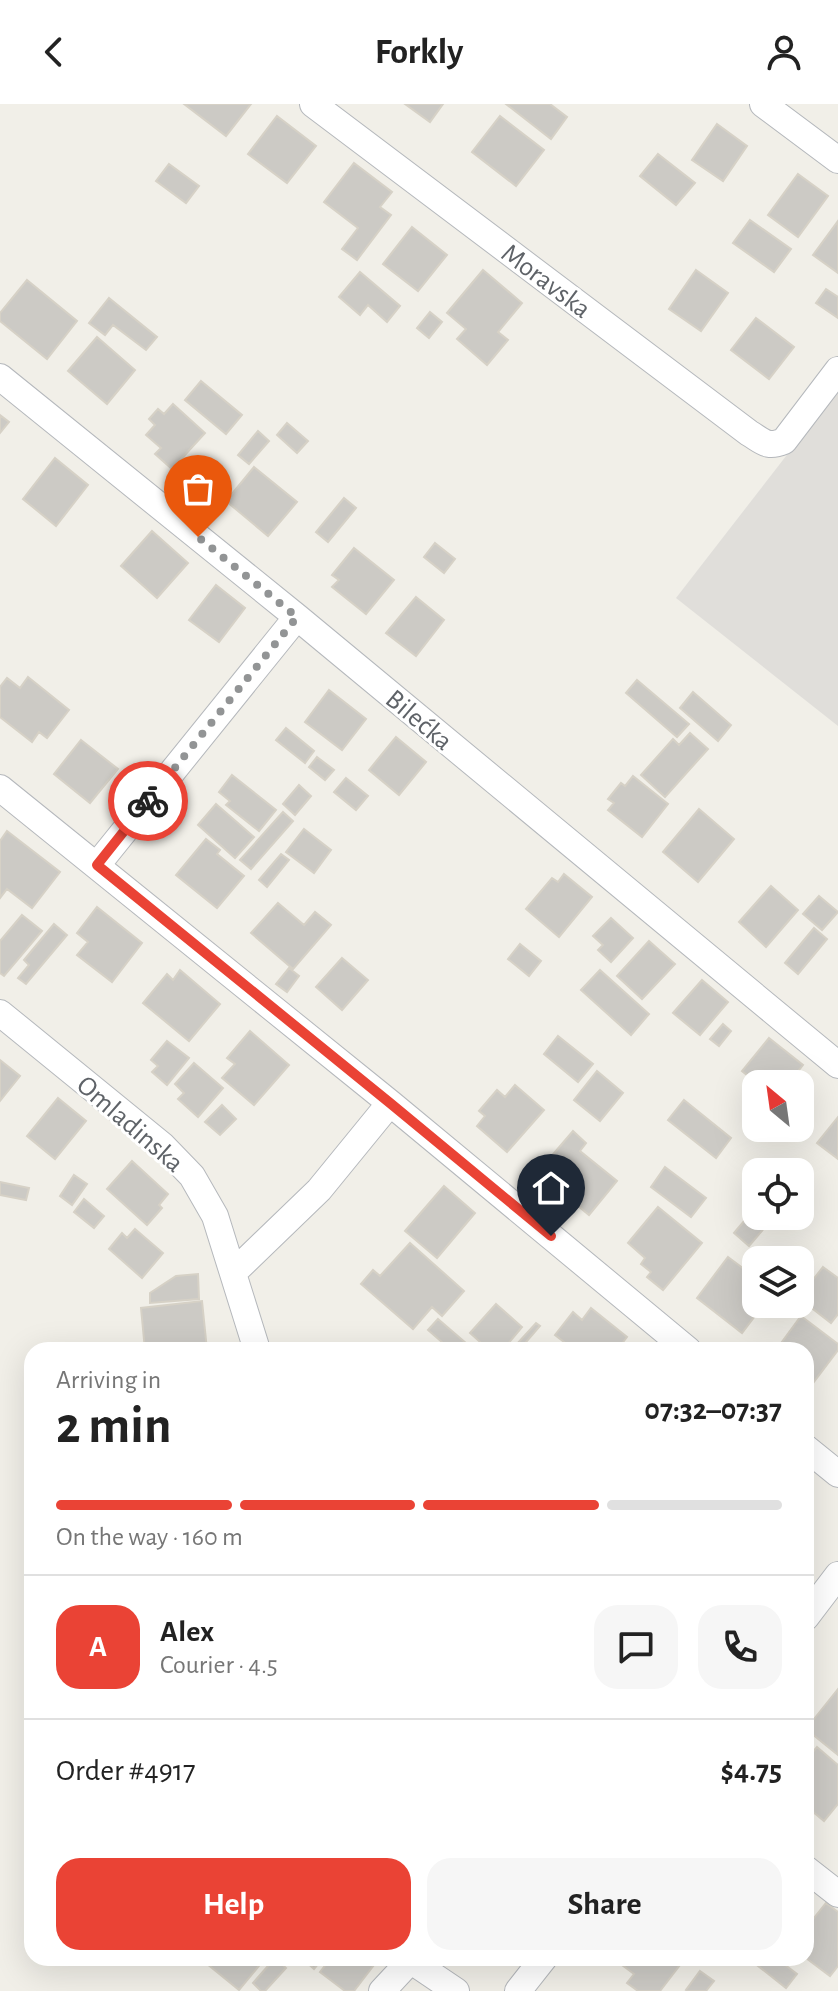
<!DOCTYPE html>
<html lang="en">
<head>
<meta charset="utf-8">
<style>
	:root { --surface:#fff; --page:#f6f6f6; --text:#222; --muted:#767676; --line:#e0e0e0; --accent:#ea4335 }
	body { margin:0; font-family:"Alegreya Sans",sans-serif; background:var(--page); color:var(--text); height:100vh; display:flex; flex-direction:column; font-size:30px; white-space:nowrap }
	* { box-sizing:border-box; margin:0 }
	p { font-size:26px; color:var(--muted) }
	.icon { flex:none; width:44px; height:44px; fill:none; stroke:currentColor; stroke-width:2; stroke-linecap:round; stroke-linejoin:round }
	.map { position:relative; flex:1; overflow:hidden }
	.panel { position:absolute; left:24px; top:1238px; width:790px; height:624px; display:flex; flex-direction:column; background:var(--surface); border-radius:24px; box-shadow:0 8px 32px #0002 }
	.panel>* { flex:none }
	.needle { width:52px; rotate:331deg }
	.buttons { position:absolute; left:742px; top:966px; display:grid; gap:16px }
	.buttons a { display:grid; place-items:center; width:72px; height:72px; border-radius:16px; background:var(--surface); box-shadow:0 8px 32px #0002; font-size:40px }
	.pin { position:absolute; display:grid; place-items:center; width:68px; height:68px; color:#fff; margin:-82px -34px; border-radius:50% 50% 50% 0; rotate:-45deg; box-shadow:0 0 8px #0007 }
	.pin .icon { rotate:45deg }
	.courier { position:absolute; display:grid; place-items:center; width:80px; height:80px; margin:-40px; border:6px solid #ea4335; border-radius:50%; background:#fff; color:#222; box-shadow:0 2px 10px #0007 }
	.headline em { font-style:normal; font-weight:600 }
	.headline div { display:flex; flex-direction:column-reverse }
	.headline { display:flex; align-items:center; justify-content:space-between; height:136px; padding:0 32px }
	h1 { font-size:52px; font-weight:600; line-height:60px }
	.bar { display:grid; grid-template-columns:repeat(4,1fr); gap:12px 8px; align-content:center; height:96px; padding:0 32px }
	.bar i { height:10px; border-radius:6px; background:var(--line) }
	.bar .on { background:var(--accent) }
	.bar p { grid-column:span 4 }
	.line { display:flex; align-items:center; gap:20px; padding:0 32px; border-top:2px solid var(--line) }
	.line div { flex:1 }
	.round { display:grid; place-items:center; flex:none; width:84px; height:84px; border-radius:24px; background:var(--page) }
	.action { display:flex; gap:16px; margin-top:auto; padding:16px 32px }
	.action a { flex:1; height:92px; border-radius:24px; background:var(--accent); color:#fff; font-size:32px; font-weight:600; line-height:92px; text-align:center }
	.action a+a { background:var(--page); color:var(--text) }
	header { display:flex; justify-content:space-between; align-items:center; height:104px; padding:0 32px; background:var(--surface); font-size:36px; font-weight:600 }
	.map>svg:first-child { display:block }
	.industrial { fill:#e0deda }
	.building { fill:#cccac5; stroke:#d6d1c6; stroke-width:2 }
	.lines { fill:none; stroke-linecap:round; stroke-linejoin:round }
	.street-casing { stroke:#b5b8bc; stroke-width:28 }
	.street { stroke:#fff; stroke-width:26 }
	.done { stroke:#929495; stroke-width:8; stroke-dasharray:0 14.4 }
	.route { stroke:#ea4335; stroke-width:10 }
	.labels { text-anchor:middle; stroke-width:6; stroke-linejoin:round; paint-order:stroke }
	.street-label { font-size:28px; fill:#5f6368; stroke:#fff }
</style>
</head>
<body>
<header><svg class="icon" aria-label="back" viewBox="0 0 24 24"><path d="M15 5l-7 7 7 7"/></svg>Forkly<svg class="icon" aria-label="person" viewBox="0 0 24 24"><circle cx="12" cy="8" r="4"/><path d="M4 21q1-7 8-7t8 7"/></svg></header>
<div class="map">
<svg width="838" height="1887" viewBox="0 0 838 1887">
	<rect width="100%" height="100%" fill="#f1efe8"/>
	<path class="industrial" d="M838 285V622L676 494Z"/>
	<path class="building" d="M184 0H251L226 32Z
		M405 0H443L430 18Z
		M506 0H550L567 13 551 35Z
		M277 12 316 42 287 79 248 50Z
		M500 12 544 46 516 82 472 48Z
		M717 20 747 42 723 77 692 56Z
		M658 50 695 79 676 101 640 72Z
		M354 59 392 88 380 103 391 111 357 156 342 145 358 124 324 98Z
		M169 60 199 82 186 99 156 77Z
		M798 70 828 92 798 133 768 111Z
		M750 116 791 145 774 168 733 139Z
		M838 117V169L813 151Z
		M412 123 447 151 418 187 383 160Z
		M483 166 522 199 498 228 508 236 487 261 457 235 466 225 447 209Z
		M696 166 728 189 701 227 669 205Z
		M360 168 400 202 387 218 368 201 360 211 339 193Z
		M27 176 77 217 47 255 0 217V209Z
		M826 185 838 193V214L816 199Z
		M109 194 157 233 146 246 113 221 105 231 89 219Z
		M430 208 442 218 429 234 417 224Z
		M756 214 794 243 769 275 731 246Z
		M97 233 135 266 107 300 68 267Z
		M201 277 242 311 226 330 185 296Z
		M173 300 205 329 172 365 155 350 161 344 146 331 155 321 149 315 158 305 164 310Z
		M0 311 9 318 0 329Z
		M287 319 308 337 297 349 277 331Z
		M258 327 269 337 249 360 238 351Z
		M55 354 88 381 56 422 23 395Z
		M254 363 297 398 268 432 226 397Z
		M344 394 356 404 328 438 316 428Z
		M152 427 188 459 157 494 121 462Z
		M435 439 455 455 444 469 424 453Z
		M354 444 394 476 366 510 332 483 339 476 332 471Z
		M216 481 245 504 219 538 189 516Z
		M416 493 444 516 416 552 386 529Z
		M28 573 69 606 47 634 39 628 32 638 0 613V583L7 574 20 584Z
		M637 576 689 620 677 633 626 589Z
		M329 586 366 615 342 646 305 618Z
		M693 588 731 621 718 637 680 604Z
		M286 624 314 647 305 659 276 636Z
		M690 629 708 645 665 693 641 671 673 635 679 641Z
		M396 633 426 658 399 691 369 666Z
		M81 636 118 665 90 699 54 670Z
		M317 653 334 666 325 676 309 663Z
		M232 671 276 706 259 727 226 701 230 697 219 688Z
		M633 672 668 700 642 733 608 706 614 699 608 695 621 679 625 682Z
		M346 674 368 692 356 706 334 688Z
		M299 681 311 692 295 711 283 700Z
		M216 700 254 733 235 754 198 721Z
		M699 705 734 735 698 778 663 748Z
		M283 708 293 717 251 765 240 756Z
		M304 725 331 746 314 769 286 748Z
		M7 727 60 768 32 804 7 785 0 794V737Z
		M206 735 220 746 217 750 244 772 217 804 176 771Z
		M281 750 289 756 267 783 259 776Z
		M564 770 592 793 559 833 526 805 552 774 558 778Z
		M771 782 798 806 766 843 739 818Z
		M819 792 838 808 822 826 803 810Z
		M278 799 304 821 315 808 331 821 293 865 251 829Z
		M97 803 142 839 112 878 77 851 88 838 77 829Z
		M22 811 42 827 4 872 0 869V837Z
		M611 814 633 834 611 858 598 846 603 841 593 832Z
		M54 820 67 831 26 880 18 874 29 861 24 856Z
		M814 824 827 835 798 870 785 859Z
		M649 837 675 860 642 895 617 872Z
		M520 840 541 857 529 872 508 855Z
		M342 854 368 876 342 906 316 883Z
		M289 864 299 872 287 888 276 880Z
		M180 866 220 900 189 937 143 899 167 870 173 876Z
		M600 866 649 910 631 931 581 886Z
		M702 876 728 898 700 931 673 909Z
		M723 920 731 927 719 942 710 935Z
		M250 927 289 961 254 1001 222 974 235 960 227 954Z
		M558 932 593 960 578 978 544 950Z
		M769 934 803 961 788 980H758L742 967Z
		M167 937 189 954 167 981 152 968 158 962 151 956Z
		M0 956 20 972 0 997Z
		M194 959 223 984 198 1013 178 995 184 989 175 980Z
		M597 967 623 989 600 1017 574 996Z
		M515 981 544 1006 507 1048 477 1022 485 1012 479 1007 497 986 505 993Z
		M58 994 86 1017 55 1055 27 1032Z
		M684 996 731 1034 716 1054 668 1016Z
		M222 1001 236 1015 220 1031 205 1018Z
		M838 1013V1055L817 1039Z
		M573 1027 586 1039 580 1047 617 1077 589 1111 559 1086 564 1080 543 1062Z
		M132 1057 168 1090 159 1101 162 1104 147 1121 107 1085Z
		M665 1063 706 1094 691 1113 651 1083Z
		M74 1071 87 1080 72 1101 60 1092Z
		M0 1078 29 1084 26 1096 0 1091Z
		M444 1082 475 1109 437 1154 405 1127Z
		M84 1095 104 1112 94 1124 74 1108Z
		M658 1103 702 1139 663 1186 647 1173 651 1168 641 1160 645 1154 628 1139Z
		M756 1103V1112H770L773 1114 749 1142 734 1129Z
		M135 1125 163 1149 142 1174 109 1145 122 1129 127 1134Z
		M410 1139 464 1187 442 1212 432 1203 413 1225 361 1180 373 1166 380 1172Z
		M728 1153 756 1174V1200H764L742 1229 697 1194Z
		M823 1163 838 1174V1210L831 1219 800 1195V1192Z
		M198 1170 199 1195 150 1199V1189L176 1172Z
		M202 1197 207 1246H168L167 1243 145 1246 141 1204Z
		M496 1200 522 1223 507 1241 512 1246H489L470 1229Z
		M591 1204 627 1233 617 1246H558L564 1238 555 1231 573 1208 582 1216Z
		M801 1212 838 1240V1246L807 1287 806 1246H776Z
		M438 1215 474 1246H451L428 1226Z
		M536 1219 540 1222 520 1245 516 1241Z
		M838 1585V1651L806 1625Z
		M817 1643 838 1661V1700L824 1717 806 1702V1656Z
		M826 1799 838 1808V1862L830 1872 806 1854V1824Z
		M210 1854H259L263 1857 239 1886 206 1859Z
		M275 1854 286 1864 265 1887H261L253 1879Z
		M302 1854H323L314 1865Z
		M331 1854H365L374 1861 354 1887H345L320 1868Z
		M621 1854H680L683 1857 660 1887H638L627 1879 634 1870 618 1858Z
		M748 1854H776L797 1870 786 1884Z
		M700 1867 714 1877 706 1887H688L686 1886Z"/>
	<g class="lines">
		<defs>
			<path id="street" d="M313 0 749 329C764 338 767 344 784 337L838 266
				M763 0 838 56
				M0 273 297 513 838 961
				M0 684 390 999 688 1246
				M97 761 297 513
				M0 909 162 1041 192 1072 215 1112 257 1246
				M234 1168 319 1086 390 999
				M806 1344 838 1370
				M806 1513 838 1471
				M806 1765 838 1790
				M407 1854 456 1887
				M382 1887 410 1857
				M518 1887 544 1854"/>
		</defs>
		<use href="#street" class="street-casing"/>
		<use href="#street" class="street"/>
	</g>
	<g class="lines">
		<path class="done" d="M148 697 297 513 198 433"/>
		<path class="route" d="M148 697 97 761 390 999 551 1132"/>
	</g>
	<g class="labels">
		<g class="street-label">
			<text transform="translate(547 176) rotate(37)" y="10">Moravska</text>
			<text transform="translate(420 615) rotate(40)" y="10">Bilećka</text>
			<text transform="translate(131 1019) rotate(41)" y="10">Omladinska</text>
		</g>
	</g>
</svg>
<div class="buttons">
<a><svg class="needle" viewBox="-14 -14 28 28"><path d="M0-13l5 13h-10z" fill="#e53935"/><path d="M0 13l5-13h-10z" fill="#767676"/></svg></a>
<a><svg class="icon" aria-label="locate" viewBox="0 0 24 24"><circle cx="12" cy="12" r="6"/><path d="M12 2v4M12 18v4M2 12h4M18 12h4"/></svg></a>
<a><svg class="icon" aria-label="layers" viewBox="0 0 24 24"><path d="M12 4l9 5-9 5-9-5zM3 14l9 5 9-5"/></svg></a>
</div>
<div class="pin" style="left:198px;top:433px;background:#ea580c"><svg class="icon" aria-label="bag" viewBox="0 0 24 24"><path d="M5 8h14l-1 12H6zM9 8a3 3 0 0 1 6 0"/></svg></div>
<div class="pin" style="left:551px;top:1132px;background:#1f2937"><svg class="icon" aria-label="home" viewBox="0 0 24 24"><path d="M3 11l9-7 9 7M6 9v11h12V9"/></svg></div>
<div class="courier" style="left:148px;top:697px"><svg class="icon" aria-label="bike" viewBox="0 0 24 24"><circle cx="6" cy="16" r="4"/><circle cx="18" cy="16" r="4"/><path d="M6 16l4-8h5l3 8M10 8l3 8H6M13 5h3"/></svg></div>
<section class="panel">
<div class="headline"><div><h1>2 min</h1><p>Arriving in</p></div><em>07:32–07:37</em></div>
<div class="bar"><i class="on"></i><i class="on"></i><i class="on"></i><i></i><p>On the way · 160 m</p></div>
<div class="line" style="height:144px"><b class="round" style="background:var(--accent);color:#fff">A</b><div><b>Alex</b><p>Courier · 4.5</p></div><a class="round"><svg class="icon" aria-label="chat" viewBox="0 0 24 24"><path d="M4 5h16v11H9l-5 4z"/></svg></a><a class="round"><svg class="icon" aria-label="phone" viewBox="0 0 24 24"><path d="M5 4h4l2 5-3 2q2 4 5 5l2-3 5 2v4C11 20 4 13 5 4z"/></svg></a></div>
<div class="line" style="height:104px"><div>Order #4917</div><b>$4.75</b></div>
<div class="action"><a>Help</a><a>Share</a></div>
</section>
</div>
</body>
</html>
